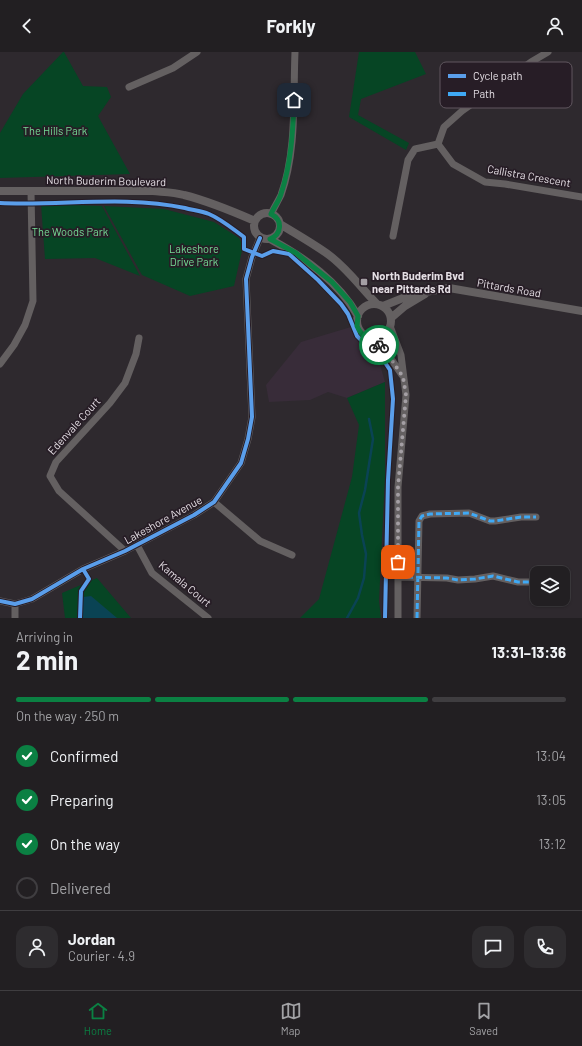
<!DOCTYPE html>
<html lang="en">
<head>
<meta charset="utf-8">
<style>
	:root { --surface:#221f22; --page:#2e2c2f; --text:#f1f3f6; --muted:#a2a2a5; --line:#3f3d40; --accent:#0b8043 }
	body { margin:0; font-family:Barlow,sans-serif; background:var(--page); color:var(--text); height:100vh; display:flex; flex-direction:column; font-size:15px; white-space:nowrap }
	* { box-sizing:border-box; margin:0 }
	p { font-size:13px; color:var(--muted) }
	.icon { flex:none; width:22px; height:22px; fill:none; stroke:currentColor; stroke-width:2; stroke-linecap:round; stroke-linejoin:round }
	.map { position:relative; height:566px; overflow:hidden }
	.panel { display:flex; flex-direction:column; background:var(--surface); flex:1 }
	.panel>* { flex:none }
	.fabs { position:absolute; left:530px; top:514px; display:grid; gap:8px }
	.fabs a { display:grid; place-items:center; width:40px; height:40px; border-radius:8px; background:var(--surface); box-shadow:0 1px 3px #0004,0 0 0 1px var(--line); font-size:20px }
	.pin { position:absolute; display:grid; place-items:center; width:34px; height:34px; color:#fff; margin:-17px; border-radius:8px; box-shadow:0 2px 6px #0006 }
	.courier { position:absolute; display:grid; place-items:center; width:40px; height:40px; margin:-20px; border:3px solid #0b8043; border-radius:50%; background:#fff; color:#222; box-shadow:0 1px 5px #0007 }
	.headline em { font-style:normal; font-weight:700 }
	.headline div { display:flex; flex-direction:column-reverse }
	.headline { display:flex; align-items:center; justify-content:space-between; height:68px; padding:0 16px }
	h1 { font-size:26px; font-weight:700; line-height:30px }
	.bar { display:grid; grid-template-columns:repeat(4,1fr); gap:6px 4px; align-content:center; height:48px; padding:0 16px }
	.bar i { height:5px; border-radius:3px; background:var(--line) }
	.bar .on { background:var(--accent) }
	.bar p { grid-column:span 4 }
	.line { display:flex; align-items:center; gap:10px; padding:0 16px; border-top:1px solid var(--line) }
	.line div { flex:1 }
	.round { display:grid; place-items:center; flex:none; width:42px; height:42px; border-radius:12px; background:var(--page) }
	ol { padding:0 16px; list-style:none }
	li { display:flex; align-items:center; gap:12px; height:44px }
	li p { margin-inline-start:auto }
	li .icon { padding:4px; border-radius:50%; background:var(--accent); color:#fff; stroke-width:4 }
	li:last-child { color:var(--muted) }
	li i { width:22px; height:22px; border:2px solid var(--line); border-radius:50% }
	header { display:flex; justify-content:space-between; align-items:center; height:52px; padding:0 16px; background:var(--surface); font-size:18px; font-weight:700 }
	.dock { display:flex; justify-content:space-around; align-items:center; height:56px; border-top:1px solid var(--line); background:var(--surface); font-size:11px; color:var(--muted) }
	.dock a { display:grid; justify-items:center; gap:2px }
	.dock .on { color:var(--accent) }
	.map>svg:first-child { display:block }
	.commercial { fill:#382c39 }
	.green { fill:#064524 }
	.water { fill:#0a4354 }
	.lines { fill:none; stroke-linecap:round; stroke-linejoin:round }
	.stream { stroke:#0a4354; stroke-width:2.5 }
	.minor { stroke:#646061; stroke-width:7 }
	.tertiary { stroke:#646061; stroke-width:8 }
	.quiet { stroke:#3fa9f5; stroke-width:3; stroke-dasharray:6 3; stroke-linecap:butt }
	.cycleway-casing { stroke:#271d26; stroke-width:6 }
	.cycleway { stroke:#5a9eea; stroke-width:4 }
	.done { stroke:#a49fa4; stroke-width:4; stroke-dasharray:0 7.2 }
	.route { stroke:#0b8043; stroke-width:5 }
	.poi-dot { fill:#a49fa4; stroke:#271d26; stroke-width:1.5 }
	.labels { text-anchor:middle; stroke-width:3.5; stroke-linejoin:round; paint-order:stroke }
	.park-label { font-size:11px; fill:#75dc96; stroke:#271d26 }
	.street-label { font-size:11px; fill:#e4dee4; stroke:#271d26 }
	.poi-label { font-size:11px; font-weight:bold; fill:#e4dee4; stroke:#271d26; text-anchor:start }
	.key { fill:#271d26; stroke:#60575f; stroke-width:1 }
	.key-label { font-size:11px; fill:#e4dee4 }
</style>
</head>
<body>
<header><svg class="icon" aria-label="back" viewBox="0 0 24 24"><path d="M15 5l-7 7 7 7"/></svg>Forkly<svg class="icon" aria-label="person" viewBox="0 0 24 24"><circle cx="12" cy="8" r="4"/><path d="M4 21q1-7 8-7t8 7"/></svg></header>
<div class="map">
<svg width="582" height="566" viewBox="0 0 582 566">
	<rect width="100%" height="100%" fill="#2e292e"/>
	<path class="commercial" d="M351 275 360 291 376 299 385 330 347 346 328 340 310 348 269 350 266 333 301 290Z"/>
	<path class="green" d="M63 0H64L83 34 107 35 111 45 98 64 130 122 0 126V81L23 42Z
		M359 0H415L426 22 361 47 358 63 409 91 406 98 349 65Z
		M41 152 102 154 140 224 95 206 45 207Z
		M104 154 164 157 214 170 239 186 243 194 234 234 190 244 142 223Z
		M385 330V424L379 549 381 566H300L319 547 352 425 359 373 347 346Z
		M97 526 131 566H65L62 541Z"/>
	<path class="water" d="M91 544 117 566H81L83 545Z"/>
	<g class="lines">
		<path class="stream" d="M347 566 358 546 364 526 366 502 362 483 359 461 365 438 373 387 369 367"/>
		<path class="minor" d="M129 35 173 16 197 0
			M438 92 453 112 485 130 505 132 582 145
			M271 162C274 156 278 149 281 143 297 99 293 46 295 0
			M393 184 408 108 415 97 438 92 444 75 462 59 531 10 548 0
			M390 274 401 303 406 343 398 435V566
			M371 286 387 301 402 323
			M0 312 14 293 25 273 33 249 31 139
			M214 450 260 489 292 503
			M137 493 152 521 208 566
			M125 499 59 439 50 424 56 410 110 351 125 331 136 302 139 286
			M398 525 447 526 458 528 475 527 493 524 518 530H535
			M0 549 15 552 32 547 83 517 125 499 194 463 214 450 241 411 248 387 252 365 246 227 252 205 260 186
			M15 552V566
			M417 566 419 469 422 464 430 462 469 461 490 469H495L521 465H536"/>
		<path class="tertiary" d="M0 139H153C163 140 174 140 184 143 208 149 232 159 255 169
			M254 174a13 13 0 1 1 26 0a13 13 0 1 1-26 0Z
			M280 172C296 182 314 192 329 203 348 217 361 236 377 252
			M270 187C305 206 338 229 358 264
			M357 269a17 17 0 1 1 34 0a17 17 0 1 1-34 0Z
			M383 254 413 242 449 236 582 259
			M391 266 405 254 425 242"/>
		<path class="quiet" d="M398 525 447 526 458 528 475 527 493 524 518 530H535
			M417 566 419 469 422 464 430 462 469 461 490 469H495L521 465H536"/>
		<defs>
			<path id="cycleway" d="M0 151C62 154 124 143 185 156 192 158 201 159 209 162 221 167 233 177 244 185V197L262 204 273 199 289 202 318 228 341 252 348 262 357 284 362 289 376 297 390 318 393 347 388 428 385 566
				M0 549 15 552 32 547 83 517 125 499 194 463 214 450 241 411 248 387 252 365 246 227 252 205 260 186
				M80 566 81 539 89 527 83 517"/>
		</defs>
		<use href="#cycleway" class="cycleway-casing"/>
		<use href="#cycleway" class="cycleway"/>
	</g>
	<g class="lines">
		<path class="done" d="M379 293 387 301 403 325 406 343 398 435V510"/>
		<path class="route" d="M294 48C293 80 291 112 281 142 279 149 274 155 271 162 283 168 282 182 270 187L296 201 332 230 350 250 358 264 357 274 359 278 362 282 371 286 379 293"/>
	</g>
	<rect class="poi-dot" x="360" y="226" width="8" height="8" rx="2"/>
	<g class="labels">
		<g class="park-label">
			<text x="55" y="83">The Hills Park</text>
			<text x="70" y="184">The Woods Park</text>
			<text x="194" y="201">Lakeshore<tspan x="194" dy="13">Drive Park</tspan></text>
		</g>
		<g class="street-label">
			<text transform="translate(529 124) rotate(10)" y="4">Callistra Crescent</text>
			<text transform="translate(106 129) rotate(1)" y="4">North Buderim Boulevard</text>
			<text transform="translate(509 236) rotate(10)" y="4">Pittards Road</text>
			<text transform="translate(74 374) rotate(-48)" y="4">Edenvale Court</text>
			<text transform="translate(163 468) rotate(-29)" y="4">Lakeshore Avenue</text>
			<text transform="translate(185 532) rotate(40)" y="4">Kamala Court</text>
		</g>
		<g class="poi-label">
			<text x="372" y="228">North Buderim Bvd<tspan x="372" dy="13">near Pittards Rd</tspan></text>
		</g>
	</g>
	<rect x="440" y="10" width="132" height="46" rx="6" class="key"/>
	<rect x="448" y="22" width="18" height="4" fill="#5a9eea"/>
	<rect x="448" y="40" width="18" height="4" fill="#3fa9f5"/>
	<g class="key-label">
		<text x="473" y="28">Cycle path</text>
		<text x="473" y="46">Path</text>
	</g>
</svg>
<div class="fabs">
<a><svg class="icon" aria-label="layers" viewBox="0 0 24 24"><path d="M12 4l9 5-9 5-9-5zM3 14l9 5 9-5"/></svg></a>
</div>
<div class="pin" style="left:398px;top:510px;background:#ea580c"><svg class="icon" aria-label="bag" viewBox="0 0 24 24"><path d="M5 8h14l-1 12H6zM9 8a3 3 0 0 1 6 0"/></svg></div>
<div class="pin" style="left:294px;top:48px;background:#1f2937"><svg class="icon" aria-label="home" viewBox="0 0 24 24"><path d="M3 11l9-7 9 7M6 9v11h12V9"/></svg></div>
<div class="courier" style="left:379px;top:293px"><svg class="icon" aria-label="bike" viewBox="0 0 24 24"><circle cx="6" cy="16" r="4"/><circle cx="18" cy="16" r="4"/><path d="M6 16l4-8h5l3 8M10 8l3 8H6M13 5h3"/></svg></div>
</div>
<section class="panel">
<div class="headline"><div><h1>2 min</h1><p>Arriving in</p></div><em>13:31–13:36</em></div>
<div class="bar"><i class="on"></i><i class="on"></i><i class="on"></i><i></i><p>On the way · 250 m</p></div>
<ol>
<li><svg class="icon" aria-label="check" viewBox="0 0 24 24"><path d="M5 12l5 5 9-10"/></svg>Confirmed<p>13:04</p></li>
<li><svg class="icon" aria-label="check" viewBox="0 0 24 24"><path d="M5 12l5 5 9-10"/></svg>Preparing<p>13:05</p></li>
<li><svg class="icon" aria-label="check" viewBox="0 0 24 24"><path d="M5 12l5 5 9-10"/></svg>On the way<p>13:12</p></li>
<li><i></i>Delivered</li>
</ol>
<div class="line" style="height:72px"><a class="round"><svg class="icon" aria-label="person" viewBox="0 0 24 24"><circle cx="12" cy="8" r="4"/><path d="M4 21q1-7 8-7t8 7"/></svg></a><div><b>Jordan</b><p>Courier · 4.9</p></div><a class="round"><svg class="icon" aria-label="chat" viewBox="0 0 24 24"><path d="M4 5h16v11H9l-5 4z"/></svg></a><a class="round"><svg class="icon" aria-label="phone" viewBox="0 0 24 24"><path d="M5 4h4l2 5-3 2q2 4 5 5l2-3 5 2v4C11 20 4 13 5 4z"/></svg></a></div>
</section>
<nav class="dock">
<a class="on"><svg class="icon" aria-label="home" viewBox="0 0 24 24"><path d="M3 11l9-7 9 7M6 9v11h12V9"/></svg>Home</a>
<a><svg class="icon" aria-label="map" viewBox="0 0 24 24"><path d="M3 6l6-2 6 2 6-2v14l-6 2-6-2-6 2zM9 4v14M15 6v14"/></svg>Map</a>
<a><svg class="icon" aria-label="saved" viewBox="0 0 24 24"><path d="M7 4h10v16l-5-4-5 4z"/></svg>Saved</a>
</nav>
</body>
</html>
